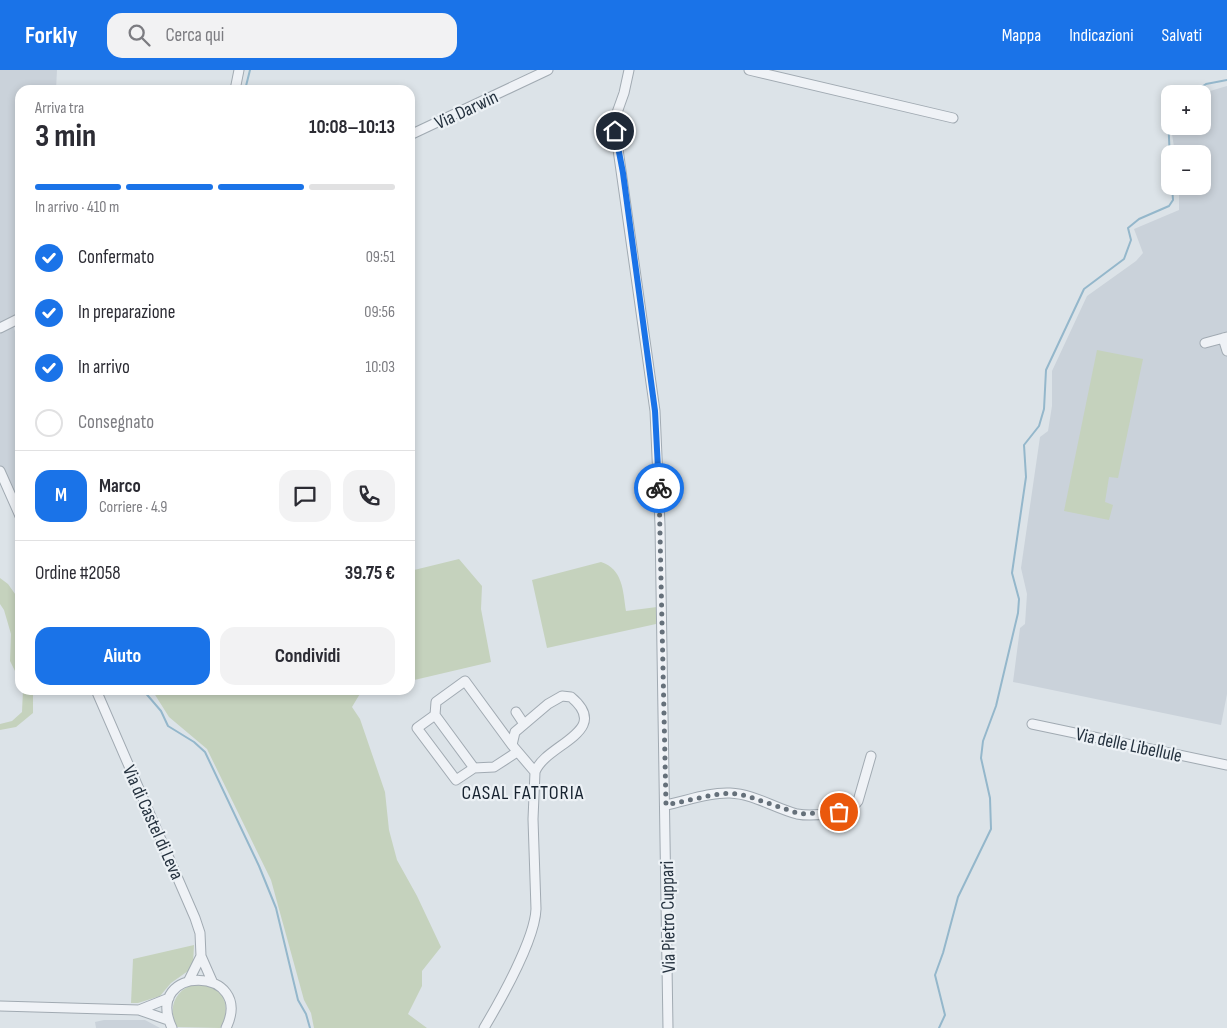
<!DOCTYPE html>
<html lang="it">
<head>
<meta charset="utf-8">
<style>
	:root { --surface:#fff; --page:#f2f2f3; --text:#2b2b33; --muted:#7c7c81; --line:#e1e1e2; --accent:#1a73e8 }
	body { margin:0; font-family:"Sofia Sans Condensed",sans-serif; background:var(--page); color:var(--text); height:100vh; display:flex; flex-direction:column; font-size:19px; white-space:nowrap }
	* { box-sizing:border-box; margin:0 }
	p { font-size:16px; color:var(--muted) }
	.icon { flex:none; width:28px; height:28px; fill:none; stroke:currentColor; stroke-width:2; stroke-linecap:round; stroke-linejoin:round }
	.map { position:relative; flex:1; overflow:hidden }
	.drawer { position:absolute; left:15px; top:15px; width:400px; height:610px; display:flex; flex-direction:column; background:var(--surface); border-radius:15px; box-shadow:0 2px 8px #0003 }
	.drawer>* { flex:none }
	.fabs { position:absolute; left:1161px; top:15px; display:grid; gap:10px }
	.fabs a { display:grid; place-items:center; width:50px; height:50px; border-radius:10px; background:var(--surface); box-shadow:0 2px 8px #0003; font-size:25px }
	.pin { position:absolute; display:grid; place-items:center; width:42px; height:42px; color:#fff; margin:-21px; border:2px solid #fff; border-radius:50%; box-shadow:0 1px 5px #0007 }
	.courier { position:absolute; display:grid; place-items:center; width:50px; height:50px; margin:-25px; border:4px solid #1a73e8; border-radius:50%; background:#fff; color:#222; box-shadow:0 1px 6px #0007 }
	.headline em { font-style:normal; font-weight:700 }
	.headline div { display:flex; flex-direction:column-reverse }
	.headline { display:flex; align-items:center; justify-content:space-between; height:85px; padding:0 20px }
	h1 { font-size:32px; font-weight:700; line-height:38px }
	.bar { display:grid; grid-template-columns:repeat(4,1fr); gap:8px 5px; align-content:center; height:60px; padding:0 20px }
	.bar i { height:6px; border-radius:4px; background:var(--line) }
	.bar .active { background:var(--accent) }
	.bar p { grid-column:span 4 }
	.line { display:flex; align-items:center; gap:12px; padding:0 20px; border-top:1px solid var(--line) }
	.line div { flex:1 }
	.round { display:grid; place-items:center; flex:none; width:52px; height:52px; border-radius:15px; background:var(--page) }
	ol { padding:0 20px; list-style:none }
	li { display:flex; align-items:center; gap:15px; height:55px }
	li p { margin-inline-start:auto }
	li .icon { padding:5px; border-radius:50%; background:var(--accent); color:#fff; stroke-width:4 }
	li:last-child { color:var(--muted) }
	li i { width:28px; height:28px; border:2px solid var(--line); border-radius:50% }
	.button { display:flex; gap:10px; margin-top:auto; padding:10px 20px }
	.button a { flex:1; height:58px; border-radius:15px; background:var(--accent); color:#fff; font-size:20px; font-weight:700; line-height:58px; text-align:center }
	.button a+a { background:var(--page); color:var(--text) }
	header { display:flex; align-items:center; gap:30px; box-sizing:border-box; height:70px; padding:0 25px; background:var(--accent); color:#fff }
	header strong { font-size:24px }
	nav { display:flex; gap:28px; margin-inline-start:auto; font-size:18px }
	.search { width:350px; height:45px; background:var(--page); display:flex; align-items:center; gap:12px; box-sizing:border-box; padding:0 18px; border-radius:15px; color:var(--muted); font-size:19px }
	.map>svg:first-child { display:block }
	.built { fill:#cad2da }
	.green { fill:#c5d2bd }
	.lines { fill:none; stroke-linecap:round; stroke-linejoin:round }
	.stream { stroke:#94b7cb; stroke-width:2 }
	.minor-casing { stroke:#a1aab2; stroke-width:11 }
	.minor { stroke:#eff2f6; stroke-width:9 }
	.done { stroke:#65707a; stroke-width:5; stroke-dasharray:0 9 }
	.route { stroke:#1a73e8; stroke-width:6 }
	.labels { text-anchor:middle; stroke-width:4.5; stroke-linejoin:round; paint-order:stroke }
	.street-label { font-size:19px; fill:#25323f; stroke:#ecf1f5 }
	.neighbourhood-label { font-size:20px; letter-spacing:1px; fill:#172330; stroke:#ecf1f5 }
</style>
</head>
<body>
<header>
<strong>Forkly</strong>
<div class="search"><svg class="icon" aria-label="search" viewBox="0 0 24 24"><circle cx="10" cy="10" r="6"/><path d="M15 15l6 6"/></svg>Cerca qui</div>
<nav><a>Mappa</a><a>Indicazioni</a><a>Salvati</a></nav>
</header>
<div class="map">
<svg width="1227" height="958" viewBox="0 0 1227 958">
	<rect width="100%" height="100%" fill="#dce3e8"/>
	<path class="built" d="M0 0H57L56 20H20V245L12 252 20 277V416L12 427 0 401Z
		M1227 16V624L1221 655 1013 612 1020 558 1025 554 1027 524 1021 498 1040 367 1048 361 1052 336V301L1087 226 1136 191 1143 183 1134 159 1179 140V116H1202V84H1175L1171 57 1202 56V24H1200Z
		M104 950H145L160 958H96L95 952Z"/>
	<path class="green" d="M1097 280 1143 289 1118 408 1109 407 1105 432 1113 435 1109 450 1064 441Z
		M459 489 482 516 481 539 491 592 410 611V501Z
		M601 492C623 499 623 521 626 541L657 537 656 554 547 578 532 510Z
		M0 508 8 514 20 531V611L10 591 11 564 4 540 0 534Z
		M23 620H33V643L16 657 0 660V654L12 651 22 642Z
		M152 620H371L361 622 352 637 360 649 385 722 389 760 397 790 417 826 441 877 422 901V916L408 944 427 958H314L311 943 304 930 271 810 207 679 169 647Z
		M194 875 193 895 188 901 171 913 160 926 138 933H131L133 889Z
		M196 913C202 915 210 915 215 919 229 928 228 946 220 958L177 957C167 937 175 920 196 913Z"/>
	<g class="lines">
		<path class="stream" d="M245 20 250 0
			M1191 24 1206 14 1227 10
			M1170 41 1168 46 1170 90
			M143 620 161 641 168 656 194 672 205 682 259 796 276 838 298 930 306 944 310 958
			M939 958 945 945 935 905 943 883 958 827 991 759 990 728 981 688 983 671 996 636 1018 543 1019 529 1012 503 1026 407 1024 375 1039 356 1044 339 1046 300 1084 219 1124 189 1131 170 1128 158 1139 149 1169 136 1173 130 1172 116"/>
		<defs>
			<path id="minor" d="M629 0 624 23 614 51 655 341 660 455 668 958
				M749 0 953 48
				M235 20 239 0
				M410 65 548 0
				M0 258 20 248
				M1223 268 1227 281
				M1205 273 1227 267
				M0 401 20 446
				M96 620 195 848 200 863 201 886 212 911
				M516 642 524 654
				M435 645 474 698
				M1032 654 1227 695
				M517 682 494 697 474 698 456 710 417 658 435 645 436 632 465 611 512 675 535 702
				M666 735C686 731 709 722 730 723 754 724 774 738 797 744 808 746 820 745 831 743 842 742 852 740 858 731L871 686
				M189 910 201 886
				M0 936 139 940 169 928
				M139 940 168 950
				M172 958C142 893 256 896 226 958
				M484 958C500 931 535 869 536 839L533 749 535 702C545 674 613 662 571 627L562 626 548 634 515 662 512 675"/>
		</defs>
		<use href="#minor" class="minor-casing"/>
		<use href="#minor" class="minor"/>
	</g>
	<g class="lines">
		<path class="done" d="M659 418 666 735 713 725 731 723 747 726 800 744 839 742"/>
		<path class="route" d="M615 61 623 103 655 341 659 418"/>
	</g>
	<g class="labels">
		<g class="street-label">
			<text transform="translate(466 39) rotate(-25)" y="7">Via Darwin</text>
			<text transform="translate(1129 674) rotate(12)" y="7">Via delle Libellule</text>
			<text transform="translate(154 752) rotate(66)" y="7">Via di Castel di Leva</text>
			<text transform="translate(667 847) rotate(-91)" y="7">Via Pietro Cuppari</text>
		</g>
		<g class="neighbourhood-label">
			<text x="523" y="729">CASAL FATTORIA</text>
		</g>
	</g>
</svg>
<div class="fabs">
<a>+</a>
<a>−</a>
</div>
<div class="pin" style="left:839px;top:742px;background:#ea580c"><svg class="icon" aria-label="bag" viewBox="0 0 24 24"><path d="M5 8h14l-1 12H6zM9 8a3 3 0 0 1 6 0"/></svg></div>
<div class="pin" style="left:615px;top:61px;background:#1f2937"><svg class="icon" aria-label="home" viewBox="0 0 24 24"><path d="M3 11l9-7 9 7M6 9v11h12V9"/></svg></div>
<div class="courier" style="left:659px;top:418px"><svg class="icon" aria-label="bike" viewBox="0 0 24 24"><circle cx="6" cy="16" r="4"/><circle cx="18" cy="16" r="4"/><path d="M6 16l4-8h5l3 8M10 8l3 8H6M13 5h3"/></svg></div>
<section class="drawer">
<div class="headline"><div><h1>3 min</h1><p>Arriva tra</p></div><em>10:08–10:13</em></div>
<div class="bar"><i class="active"></i><i class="active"></i><i class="active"></i><i></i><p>In arrivo · 410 m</p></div>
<ol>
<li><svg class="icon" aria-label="check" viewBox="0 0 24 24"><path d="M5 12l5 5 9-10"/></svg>Confermato<p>09:51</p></li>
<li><svg class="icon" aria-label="check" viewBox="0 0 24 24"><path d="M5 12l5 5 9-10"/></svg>In preparazione<p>09:56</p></li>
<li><svg class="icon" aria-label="check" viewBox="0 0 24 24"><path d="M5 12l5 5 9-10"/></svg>In arrivo<p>10:03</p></li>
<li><i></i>Consegnato</li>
</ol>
<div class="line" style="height:90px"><b class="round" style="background:var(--accent);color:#fff">M</b><div><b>Marco</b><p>Corriere · 4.9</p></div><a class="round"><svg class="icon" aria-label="chat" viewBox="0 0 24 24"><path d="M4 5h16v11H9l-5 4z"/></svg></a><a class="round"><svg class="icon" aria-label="phone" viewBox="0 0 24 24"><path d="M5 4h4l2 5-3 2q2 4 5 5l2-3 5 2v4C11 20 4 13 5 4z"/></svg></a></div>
<div class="line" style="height:65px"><div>Ordine #2058</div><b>39.75 €</b></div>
<div class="button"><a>Aiuto</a><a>Condividi</a></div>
</section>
</div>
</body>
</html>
